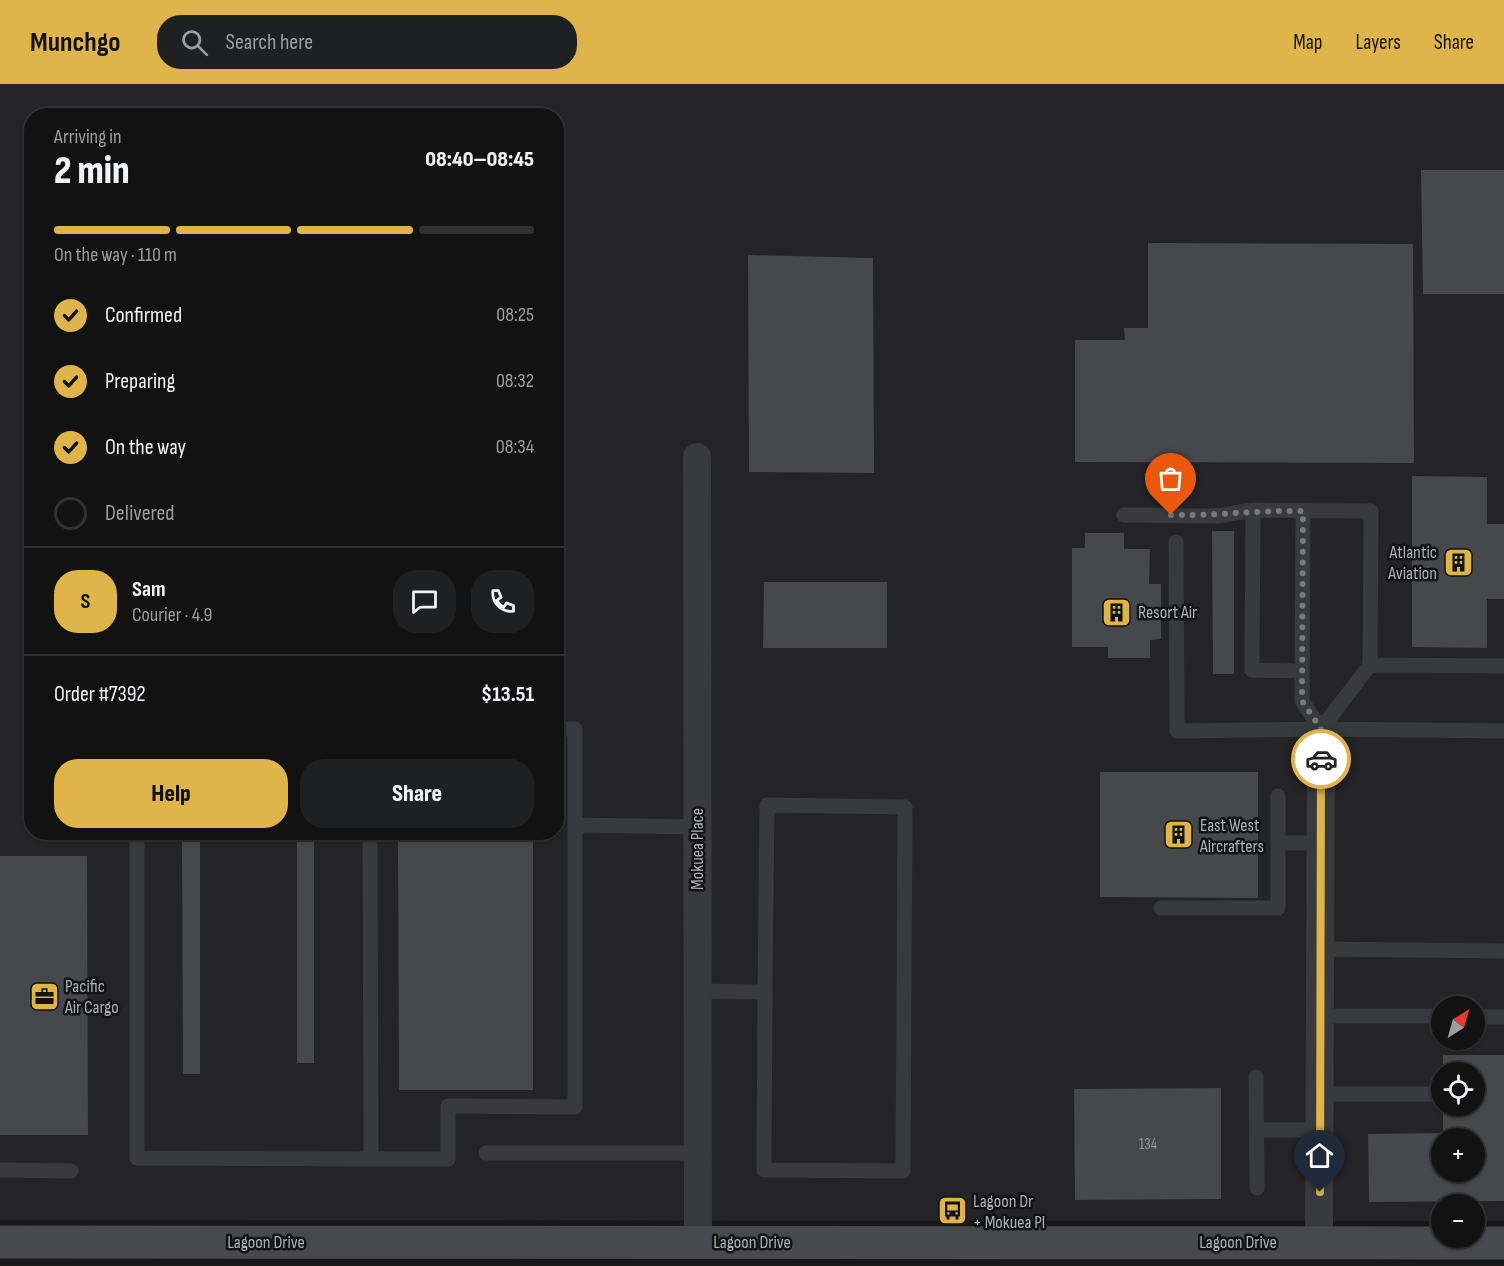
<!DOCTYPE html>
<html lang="en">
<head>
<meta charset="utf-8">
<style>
	:root { --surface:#121213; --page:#1f2021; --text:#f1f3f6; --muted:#9c9ea0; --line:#313233; --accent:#deb44b }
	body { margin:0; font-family:"Sofia Sans Condensed",sans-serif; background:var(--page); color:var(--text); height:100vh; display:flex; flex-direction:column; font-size:22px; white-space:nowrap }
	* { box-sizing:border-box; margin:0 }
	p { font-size:20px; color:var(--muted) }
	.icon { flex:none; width:33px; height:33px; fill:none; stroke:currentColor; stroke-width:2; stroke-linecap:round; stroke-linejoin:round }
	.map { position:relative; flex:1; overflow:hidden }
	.panel { position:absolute; left:24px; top:24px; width:540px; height:732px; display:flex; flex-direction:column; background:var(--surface); border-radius:24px; box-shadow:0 2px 4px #0004,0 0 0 2px var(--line) }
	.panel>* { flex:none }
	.needle { width:39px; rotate:37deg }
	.fabs { position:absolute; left:1431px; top:912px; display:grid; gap:12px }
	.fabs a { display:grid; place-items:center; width:54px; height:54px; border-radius:50%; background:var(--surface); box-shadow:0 2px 4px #0004,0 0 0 2px var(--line); font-size:30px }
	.pin { position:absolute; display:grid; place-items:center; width:51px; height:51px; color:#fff; margin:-62px -26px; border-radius:50% 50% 50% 0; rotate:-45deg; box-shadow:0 0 6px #0007 }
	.pin .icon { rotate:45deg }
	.courier { position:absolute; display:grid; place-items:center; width:60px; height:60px; margin:-30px; border:4px solid #deb44b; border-radius:50%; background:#fff; color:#222; box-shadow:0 2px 8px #0007 }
	.headline em { font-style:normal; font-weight:800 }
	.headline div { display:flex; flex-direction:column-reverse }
	.headline { display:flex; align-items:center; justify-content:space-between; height:102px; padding:0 30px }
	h1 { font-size:39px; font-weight:800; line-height:45px }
	.bar { display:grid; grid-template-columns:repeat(4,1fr); gap:9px 6px; align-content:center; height:72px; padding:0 30px }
	.bar i { height:8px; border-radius:4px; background:var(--line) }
	.bar .on { background:var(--accent) }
	.bar p { grid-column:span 4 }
	.line { display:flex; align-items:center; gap:15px; padding:0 30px; border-top:2px solid var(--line) }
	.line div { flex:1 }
	.round { display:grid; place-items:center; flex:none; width:63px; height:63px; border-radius:24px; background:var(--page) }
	ol { padding:0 30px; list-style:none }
	li { display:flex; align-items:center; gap:18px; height:66px }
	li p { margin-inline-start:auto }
	li .icon { padding:6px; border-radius:50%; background:var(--accent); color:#111; stroke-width:4 }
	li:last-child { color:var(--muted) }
	li i { width:33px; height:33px; border:3px solid var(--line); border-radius:50% }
	.primary-button { display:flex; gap:12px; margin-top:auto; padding:12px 30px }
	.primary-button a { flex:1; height:69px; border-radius:24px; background:var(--accent); color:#111; font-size:24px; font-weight:800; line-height:69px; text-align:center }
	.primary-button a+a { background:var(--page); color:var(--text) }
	header { display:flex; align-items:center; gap:36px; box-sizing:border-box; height:84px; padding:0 30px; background:var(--accent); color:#111 }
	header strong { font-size:28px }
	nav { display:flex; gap:33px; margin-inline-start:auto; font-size:21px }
	.search { width:420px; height:54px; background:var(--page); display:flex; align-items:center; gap:15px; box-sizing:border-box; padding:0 21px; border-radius:24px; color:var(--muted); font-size:22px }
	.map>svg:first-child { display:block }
	.built { fill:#242426; fill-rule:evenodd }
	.building { fill:#47484c; fill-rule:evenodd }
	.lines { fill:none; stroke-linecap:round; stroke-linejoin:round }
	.lane { stroke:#393a3e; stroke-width:15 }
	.street { stroke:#393a3e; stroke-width:28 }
	.secondary { stroke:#47494e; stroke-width:33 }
	.done { stroke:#787a80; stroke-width:6; stroke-dasharray:0 10.8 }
	.route { stroke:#deb44b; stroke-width:8 }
	.labels { text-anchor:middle; stroke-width:5; stroke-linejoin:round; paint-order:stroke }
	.number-label { font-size:15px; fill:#92959d }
	.poi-label { font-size:18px; fill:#abafb8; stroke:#131314; text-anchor:start }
	.street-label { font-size:18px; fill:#abafb8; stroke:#131314 }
</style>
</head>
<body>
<header>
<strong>Munchgo</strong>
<div class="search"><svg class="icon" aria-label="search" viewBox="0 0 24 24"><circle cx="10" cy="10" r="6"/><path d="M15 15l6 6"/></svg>Search here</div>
<nav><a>Map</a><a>Layers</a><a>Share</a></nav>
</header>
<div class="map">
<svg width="1504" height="1182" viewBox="0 0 1504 1182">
	<rect width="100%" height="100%" fill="#181819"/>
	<path class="built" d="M0 0H1504V1137H1475L1474 1120H1442L1441 1137 0 1136ZM32 32H556V748H32ZM1442 922H1474V956H1442ZM1442 988H1474V1022H1442ZM1442 1054H1474V1088H1442Z"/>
	<path class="building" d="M1421 86H1504V210H1423Z
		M1148 159 1413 160 1414 379 1075 378V256H1125L1124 244H1148Z
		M748 171 873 174 874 389 749 388Z
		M1412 392 1487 393V440H1504V515H1487V564L1412 563Z
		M1212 447H1234V590H1213Z
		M1085 449H1124V465H1150L1149 500H1161V555L1150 556V574H1108V563H1072V464H1085Z
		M764 498H887V564H763Z
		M1100 688H1258V814L1100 813Z
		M182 748H200V990H183Z
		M297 748H314V979H297Z
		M398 748H533V1006H399Z
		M0 772H87L88 1051H0Z
		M1443 971H1504V1117L1369 1118 1368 1050 1443 1049V1022H1474V988H1443ZM1442 1054H1474V1088H1442Z
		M1221 1004V1115L1075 1116 1074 1005Z"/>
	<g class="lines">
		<path class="lane" d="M1253 426 1252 586 1302 587
			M1303 427 1302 617 1321 645
			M1124 431 1217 432 1253 426 1371 427 1370 581 1321 645 1504 647
			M1176 458 1177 647 1321 645
			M1370 581 1504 582
			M575 741 696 743
			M137 748V1074L371 1075
			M370 748 371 1075H448V1022L575 1023V645H556
			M1278 759H1320
			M1161 824H1278V712
			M1320 865 1504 867
			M697 907 765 908 767 721 905 723 903 1087 764 1086 765 908
			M1320 932H1442
			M1474 933H1504
			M1256 993 1257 1104
			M1320 1010H1435
			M1257 1046H1319
			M486 1069H697
			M0 1086 71 1087"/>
		<path class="street" d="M697 373 698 1158
			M1319 1159 1321 645"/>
		<path class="secondary" d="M0 1158 1504 1159"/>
	</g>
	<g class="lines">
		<path class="done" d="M1171 431C1215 432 1258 426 1303 427L1302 617 1321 645V675"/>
		<path class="route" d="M1320 1108 1321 675"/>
	</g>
	<defs>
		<symbol id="building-square" viewBox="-11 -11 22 22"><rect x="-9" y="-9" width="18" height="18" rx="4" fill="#deb44b" stroke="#131314"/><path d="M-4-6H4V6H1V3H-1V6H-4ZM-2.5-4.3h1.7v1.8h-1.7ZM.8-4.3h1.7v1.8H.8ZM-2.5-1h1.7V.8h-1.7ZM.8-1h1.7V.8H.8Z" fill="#111"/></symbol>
		<symbol id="office-square" viewBox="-11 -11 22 22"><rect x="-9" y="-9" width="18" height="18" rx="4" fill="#deb44b" stroke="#131314"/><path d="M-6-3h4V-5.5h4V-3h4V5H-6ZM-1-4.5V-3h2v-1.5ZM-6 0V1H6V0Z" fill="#111"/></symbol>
		<symbol id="bus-square" viewBox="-11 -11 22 22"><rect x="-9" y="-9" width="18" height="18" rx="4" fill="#deb44b" stroke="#131314"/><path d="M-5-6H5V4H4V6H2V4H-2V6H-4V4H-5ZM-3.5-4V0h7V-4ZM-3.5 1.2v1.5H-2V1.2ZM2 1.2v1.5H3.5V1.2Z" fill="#111"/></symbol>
	</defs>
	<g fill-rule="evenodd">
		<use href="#building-square" x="1442" y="462" width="33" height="33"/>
		<use href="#building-square" x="1100" y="512" width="33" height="33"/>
		<use href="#building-square" x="1162" y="734" width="33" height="33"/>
		<use href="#office-square" x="28" y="896" width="33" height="33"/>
		<use href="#bus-square" x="936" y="1110" width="33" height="33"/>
	</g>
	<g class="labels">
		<g class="number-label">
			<text x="1148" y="1065">134</text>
		</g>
		<g class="poi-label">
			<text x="1437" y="474" text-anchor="end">Atlantic<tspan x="1437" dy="21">Aviation</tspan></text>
			<text x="1138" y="534">Resort Air</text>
			<text x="1200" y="747">East West<tspan x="1200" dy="21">Aircrafters</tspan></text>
			<text x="65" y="908">Pacific<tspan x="65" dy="21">Air Cargo</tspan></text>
			<text x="973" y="1123">Lagoon Dr<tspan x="973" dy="21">+ Mokuea Pl</tspan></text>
		</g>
		<g class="street-label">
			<text transform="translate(697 765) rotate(-90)" y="6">Mokuea Place</text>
			<text x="266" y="1164">Lagoon Drive</text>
			<text x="752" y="1164">Lagoon Drive</text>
			<text x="1238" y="1164">Lagoon Drive</text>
		</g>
	</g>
</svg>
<div class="fabs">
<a><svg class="needle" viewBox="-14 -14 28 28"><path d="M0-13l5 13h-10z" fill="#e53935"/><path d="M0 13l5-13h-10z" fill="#9c9ea0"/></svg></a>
<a><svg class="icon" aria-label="locate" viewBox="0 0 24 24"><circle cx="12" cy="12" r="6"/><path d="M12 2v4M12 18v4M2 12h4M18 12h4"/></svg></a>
<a>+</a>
<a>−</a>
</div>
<div class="pin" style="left:1171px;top:431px;background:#ea580c"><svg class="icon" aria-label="bag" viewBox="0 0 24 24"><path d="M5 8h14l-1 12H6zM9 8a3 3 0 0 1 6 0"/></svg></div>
<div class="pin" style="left:1320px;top:1108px;background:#1f2937"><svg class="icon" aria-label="home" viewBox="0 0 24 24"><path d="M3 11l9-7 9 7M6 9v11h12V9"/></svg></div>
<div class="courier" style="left:1321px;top:675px"><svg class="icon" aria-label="car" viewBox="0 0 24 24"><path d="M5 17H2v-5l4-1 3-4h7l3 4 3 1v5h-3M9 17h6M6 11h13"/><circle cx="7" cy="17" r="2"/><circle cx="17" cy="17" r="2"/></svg></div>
<section class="panel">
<div class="headline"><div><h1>2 min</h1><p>Arriving in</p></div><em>08:40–08:45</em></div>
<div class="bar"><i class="on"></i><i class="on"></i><i class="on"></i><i></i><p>On the way · 110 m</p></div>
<ol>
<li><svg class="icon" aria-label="check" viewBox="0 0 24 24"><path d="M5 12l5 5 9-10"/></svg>Confirmed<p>08:25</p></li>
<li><svg class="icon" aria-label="check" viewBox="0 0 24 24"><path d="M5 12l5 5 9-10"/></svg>Preparing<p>08:32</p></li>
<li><svg class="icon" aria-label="check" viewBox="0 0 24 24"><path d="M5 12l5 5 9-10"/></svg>On the way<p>08:34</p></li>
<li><i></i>Delivered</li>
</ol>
<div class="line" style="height:108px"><b class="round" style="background:var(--accent);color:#111">S</b><div><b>Sam</b><p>Courier · 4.9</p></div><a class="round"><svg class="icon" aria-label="chat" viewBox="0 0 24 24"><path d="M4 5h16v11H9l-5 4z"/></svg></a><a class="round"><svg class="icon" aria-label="phone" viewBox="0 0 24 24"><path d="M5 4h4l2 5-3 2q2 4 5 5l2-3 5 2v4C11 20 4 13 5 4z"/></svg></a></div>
<div class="line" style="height:78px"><div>Order #7392</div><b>$13.51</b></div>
<div class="primary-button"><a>Help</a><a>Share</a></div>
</section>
</div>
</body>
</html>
